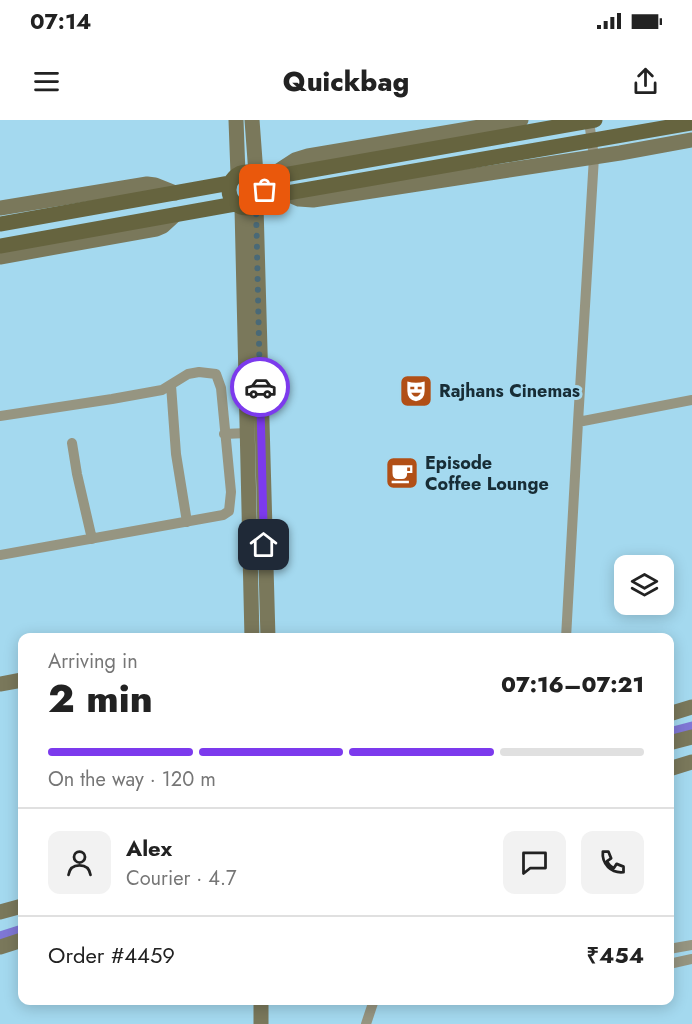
<!DOCTYPE html>
<html lang="en">
<head>
<meta charset="utf-8">
<style>
	:root { --surface:#fff; --page:#f2f2f2; --text:#222; --muted:#767676; --line:#e0e0e0; --accent:#7c3aed }
	body { margin:0; font-family:Jost,sans-serif; background:var(--page); color:var(--text); height:100vh; display:flex; flex-direction:column; font-size:22px; white-space:nowrap }
	* { box-sizing:border-box; margin:0 }
	p { font-size:20px; color:var(--muted) }
	.icon { flex:none; width:33px; height:33px; fill:none; stroke:currentColor; stroke-width:2; stroke-linecap:round; stroke-linejoin:round }
	.map { position:relative; flex:1; overflow:hidden }
	.details { position:absolute; left:18px; top:513px; width:656px; height:372px; display:flex; flex-direction:column; background:var(--surface); border-radius:12px; box-shadow:0 3px 15px #0003 }
	.details>* { flex:none }
	.buttons { position:absolute; left:614px; top:435px; display:grid; gap:12px }
	.buttons a { display:grid; place-items:center; width:60px; height:60px; border-radius:12px; background:var(--surface); box-shadow:0 3px 15px #0003; font-size:30px }
	.pin { position:absolute; display:grid; place-items:center; width:51px; height:51px; color:#fff; margin:-26px; border-radius:12px; box-shadow:0 3px 9px #0006 }
	.courier { position:absolute; display:grid; place-items:center; width:60px; height:60px; margin:-30px; border:4px solid #7c3aed; border-radius:50%; background:#fff; color:#222; box-shadow:0 2px 8px #0007 }
	.overview em { font-style:normal; font-weight:800 }
	.overview div { display:flex; flex-direction:column-reverse }
	.overview { display:flex; align-items:center; justify-content:space-between; height:102px; padding:0 30px }
	h1 { font-size:39px; font-weight:800; line-height:45px }
	.bar { display:grid; grid-template-columns:repeat(4,1fr); gap:9px 6px; align-content:center; height:72px; padding:0 30px }
	.bar i { height:8px; border-radius:4px; background:var(--line) }
	.bar .selected { background:var(--accent) }
	.bar p { grid-column:span 4 }
	.line { display:flex; align-items:center; gap:15px; padding:0 30px; border-top:2px solid var(--line) }
	.line div { flex:1 }
	.round { display:grid; place-items:center; flex:none; width:63px; height:63px; border-radius:12px; background:var(--page) }
	.status { display:flex; justify-content:space-between; align-items:center; height:42px; padding:0 30px; background:var(--surface); direction:ltr }
	.status svg { height:16px; fill:currentColor }
	header { display:flex; justify-content:space-between; align-items:center; height:78px; padding:0 30px; background:var(--surface); font-size:27px; font-weight:800 }
	.map>svg:first-child { display:block }
	.lines { fill:none; stroke-linecap:round; stroke-linejoin:round }
	.canal { stroke:#7f77d5; stroke-width:9 }
	.street { stroke:#969581; stroke-width:10 }
	.secondary { stroke:#7a785b; stroke-width:15 }
	.primary { stroke:#66643f; stroke-width:15 }
	.done { stroke:#496977; stroke-width:6; stroke-dasharray:0 10.8 }
	.route { stroke:#7c3aed; stroke-width:8 }
	.labels { text-anchor:middle; stroke-width:6; stroke-linejoin:round; paint-order:stroke }
	.poi-label { font-size:18px; font-weight:bold; fill:#182d36; stroke:#a4d9ef; text-anchor:start }
</style>
</head>
<body>
<div class="status"><b>07:14</b><svg viewBox="0 0 49 12"><path d="M0 12V9h3v3zM5 12V6h3v6zM10 12V3h3v9zM15 12V0h3v12zM26 1h20v11H26zM47 4h2v5h-2z"/></svg></div>
<header><svg class="icon" aria-label="menu" viewBox="0 0 24 24"><path d="M4 6h16M4 12h16M4 18h16"/></svg>Quickbag<svg class="icon" aria-label="share" viewBox="0 0 24 24"><path d="M12 15V3M7 8l5-5 5 5M5 13v7h14v-7"/></svg></header>
<div class="map">
<svg width="692" height="904" viewBox="0 0 692 904">
	<rect width="100%" height="100%" fill="#a4d9ef"/>
	<g class="lines">
		<path class="canal" d="M669 612 692 606
			M0 816 22 809"/>
		<path class="street" d="M171 265 176 334 187 402
			M0 296 112 279 162 270 188 254 199 252 216 254 221 268 231 372 229 391 223 395 0 435
			M578 302 594 37 589 1
			M224 314 247 313
			M72 323 77 354 92 419
			M566 518 578 302 692 280
			M669 829 692 825
			M669 844 692 839
			M366 904 374 880"/>
		<path class="secondary" d="M236 0 238 54
			M252 0 256 54
			M269 57 295 40 308 36 521 0
			M285 73 299 79 313 80 620 33 692 20
			M256 86 268 518
			M0 88 147 64 155 65 175 73
			M242 88 252 518
			M0 137 156 109 163 106 175 95
			M0 564 22 560
			M669 594 692 587
			M669 623 692 617
			M669 649 692 642
			M0 792 22 786
			M0 827 22 820
			M261 904V880"/>
		<path class="primary" d="M229 70a18 18 0 1 1 36 0a18 18 0 1 1-36 0Z
			M261 59 595 0
			M264 77 692 3
			M0 104 230 63
			M0 126 235 84"/>
	</g>
	<g class="lines">
		<path class="done" d="M260 267 256 86 261 82 265 70"/>
		<path class="route" d="M260 267 264 425"/>
	</g>
	<defs>
		<symbol id="theatre-square" viewBox="-11 -11 22 22"><rect x="-9" y="-9" width="18" height="18" rx="4" fill="#b14f16" stroke="#a4d9ef"/><path d="M-5-5.5Q0-4 5-5.5V0Q5 5 0 6Q-5 5-5 0ZM-3.3-2.5H-1v1.5H-3.3ZM1-2.5H3.3v1.5H1ZM-2.8 1Q0 5.5 2.8 1Z" fill="#fff"/></symbol>
		<symbol id="cafe-square" viewBox="-11 -11 22 22"><rect x="-9" y="-9" width="18" height="18" rx="4" fill="#b14f16" stroke="#a4d9ef"/><path d="M-5.5-4.5H6V0H3Q3 3.5 0 3.5H-2.5Q-5.5 3.5-5.5 0ZM3-3.2v2h1.7v-2ZM-6 4.5H4V6H-6Z" fill="#fff"/></symbol>
	</defs>
	<g fill-rule="evenodd">
		<use href="#theatre-square" x="397" y="252" width="38" height="38"/>
		<use href="#cafe-square" x="383" y="334" width="38" height="38"/>
	</g>
	<g class="labels">
		<g class="poi-label">
			<text x="439" y="277">Rajhans Cinemas</text>
			<text x="425" y="349">Episode<tspan x="425" dy="21">Coffee Lounge</tspan></text>
		</g>
	</g>
</svg>
<div class="buttons">
<a><svg class="icon" aria-label="layers" viewBox="0 0 24 24"><path d="M12 4l9 5-9 5-9-5zM3 14l9 5 9-5"/></svg></a>
</div>
<div class="pin" style="left:265px;top:70px;background:#ea580c"><svg class="icon" aria-label="bag" viewBox="0 0 24 24"><path d="M5 8h14l-1 12H6zM9 8a3 3 0 0 1 6 0"/></svg></div>
<div class="pin" style="left:264px;top:425px;background:#1f2937"><svg class="icon" aria-label="home" viewBox="0 0 24 24"><path d="M3 11l9-7 9 7M6 9v11h12V9"/></svg></div>
<div class="courier" style="left:260px;top:267px"><svg class="icon" aria-label="car" viewBox="0 0 24 24"><path d="M5 17H2v-5l4-1 3-4h7l3 4 3 1v5h-3M9 17h6M6 11h13"/><circle cx="7" cy="17" r="2"/><circle cx="17" cy="17" r="2"/></svg></div>
<section class="details">
<div class="overview"><div><h1>2 min</h1><p>Arriving in</p></div><em>07:16–07:21</em></div>
<div class="bar"><i class="selected"></i><i class="selected"></i><i class="selected"></i><i></i><p>On the way · 120 m</p></div>
<div class="line" style="height:108px"><a class="round"><svg class="icon" aria-label="person" viewBox="0 0 24 24"><circle cx="12" cy="8" r="4"/><path d="M4 21q1-7 8-7t8 7"/></svg></a><div><b>Alex</b><p>Courier · 4.7</p></div><a class="round"><svg class="icon" aria-label="chat" viewBox="0 0 24 24"><path d="M4 5h16v11H9l-5 4z"/></svg></a><a class="round"><svg class="icon" aria-label="phone" viewBox="0 0 24 24"><path d="M5 4h4l2 5-3 2q2 4 5 5l2-3 5 2v4C11 20 4 13 5 4z"/></svg></a></div>
<div class="line" style="height:78px"><div>Order #4459</div><b>₹454</b></div>
</section>
</div>
</body>
</html>
